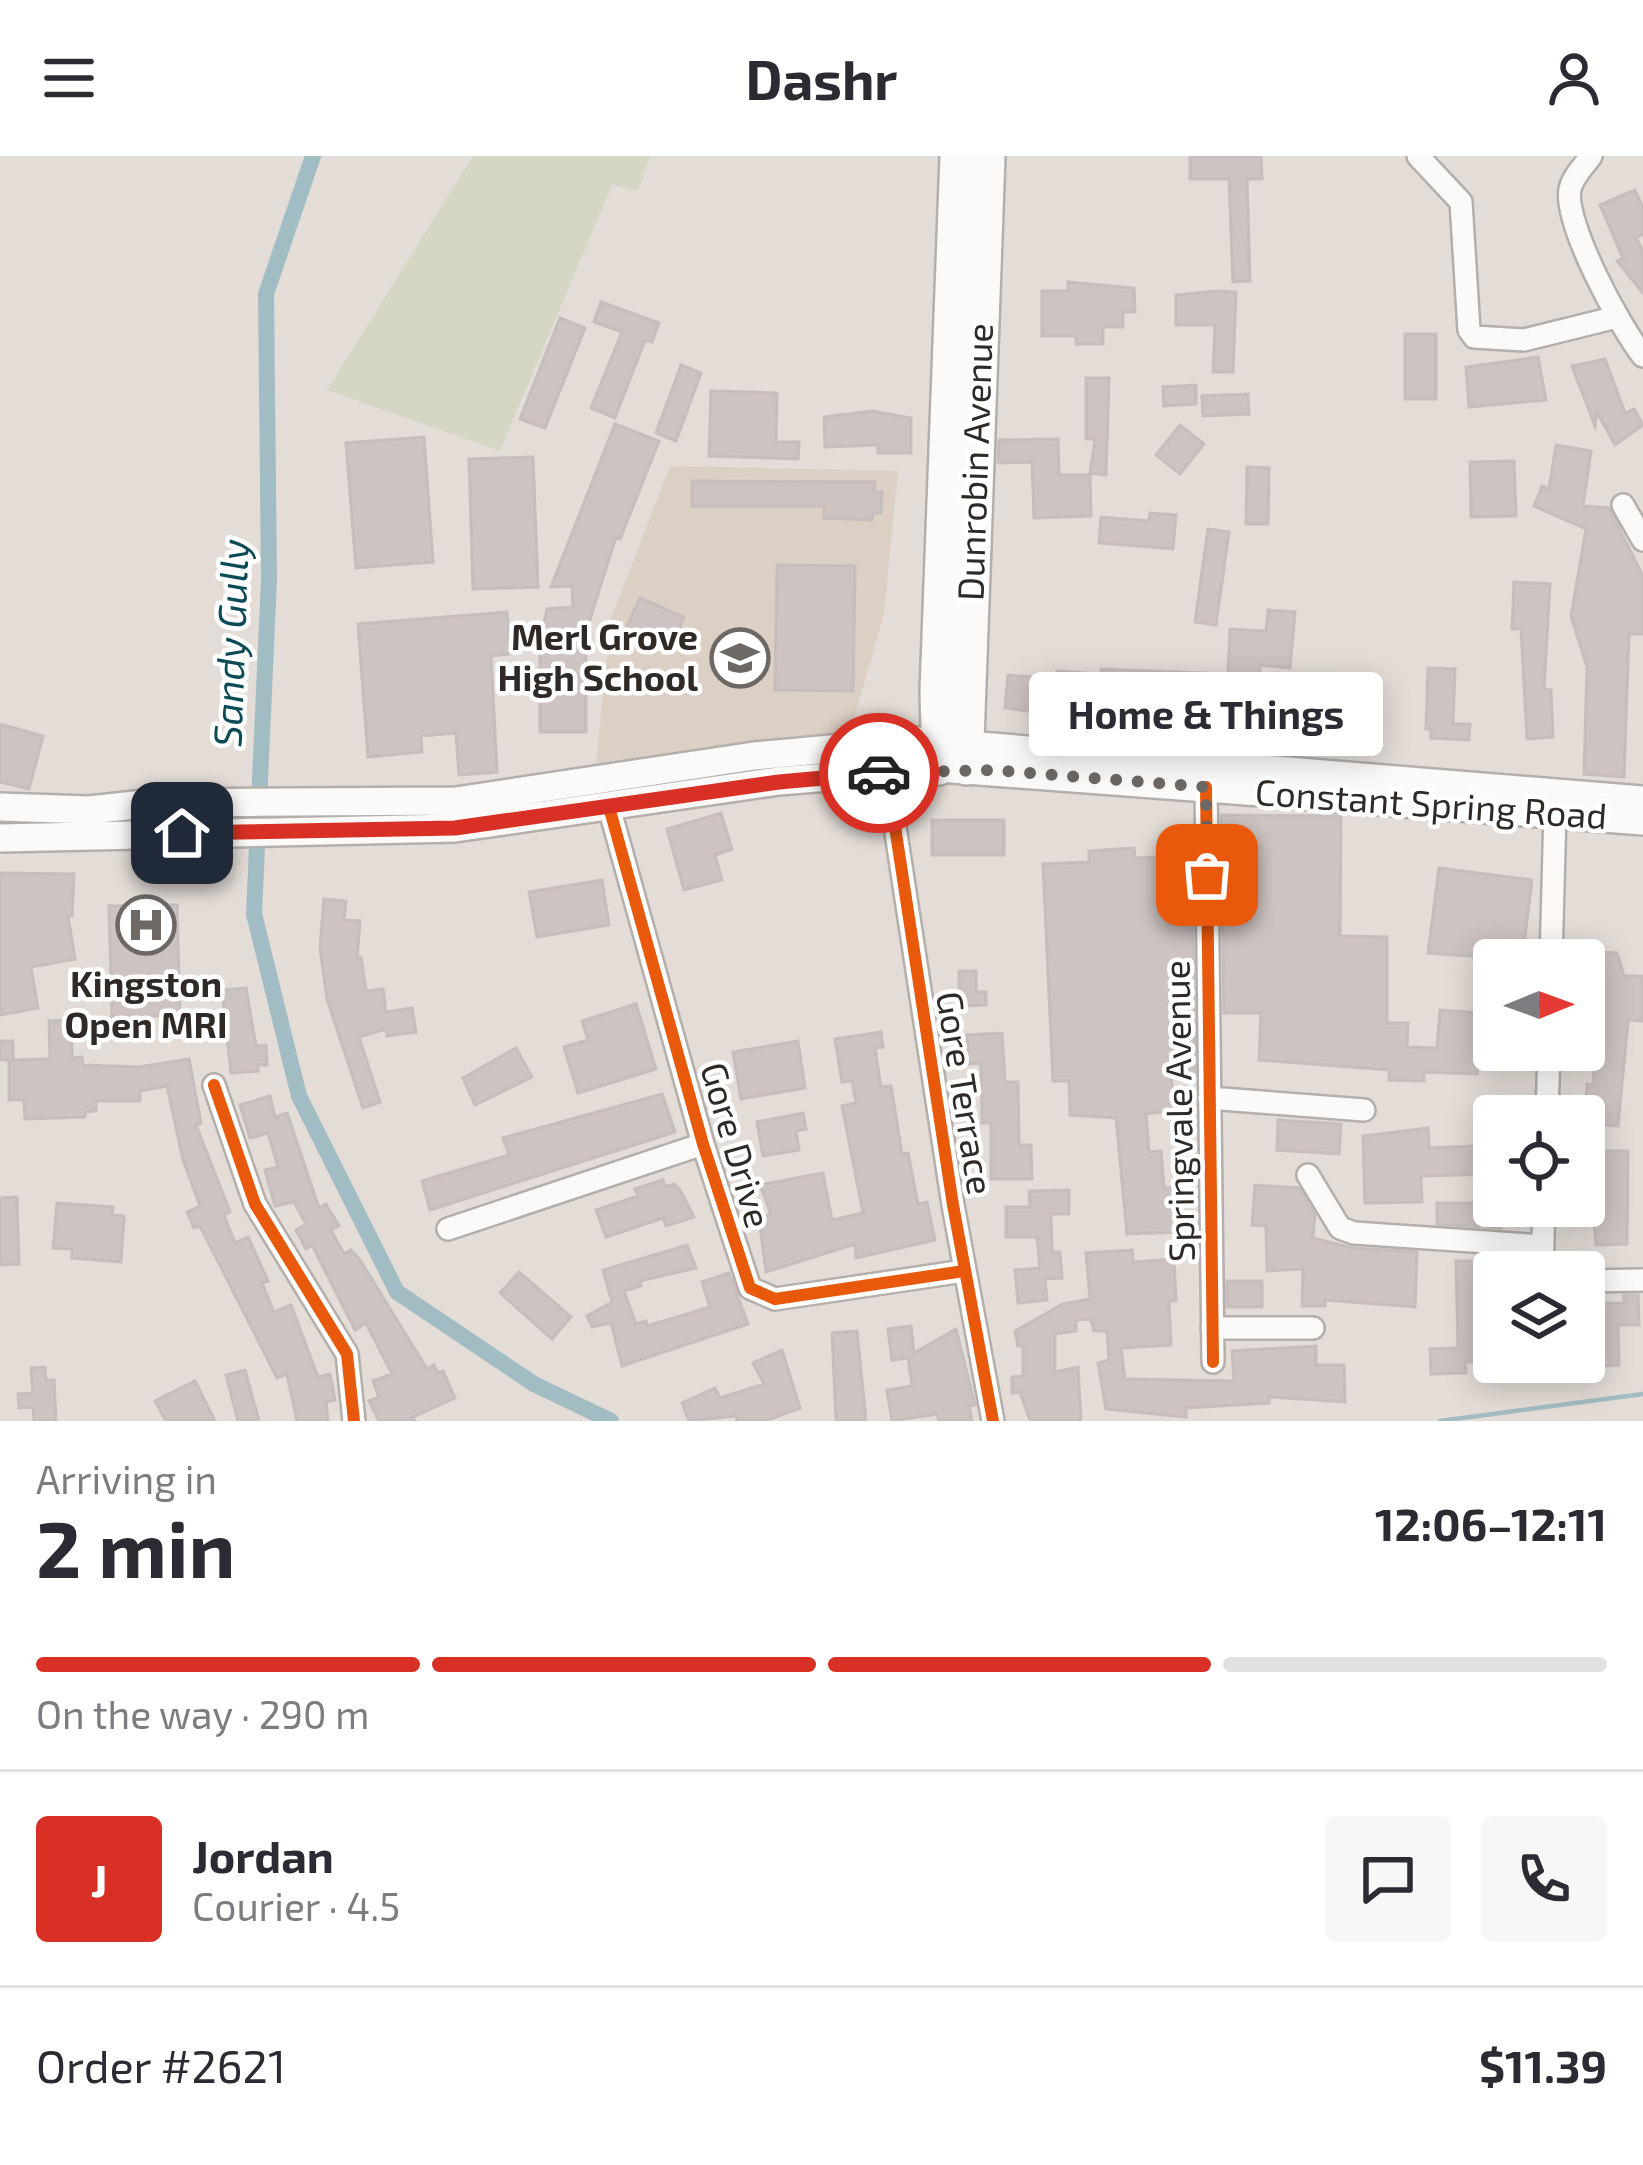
<!DOCTYPE html>
<html lang="en">
<head>
<meta charset="utf-8">
<style>
	:root { --surface:#fff; --page:#f7f7f7; --text:#2b2b33; --muted:#7c7c81; --line:#e1e1e2; --accent:#d93025 }
	body { margin:0; font-family:"Exo 2",sans-serif; background:var(--page); color:var(--text); height:100vh; display:flex; flex-direction:column; font-size:45px; white-space:nowrap }
	* { box-sizing:border-box; margin:0 }
	p { font-size:39px; color:var(--muted) }
	.icon { flex:none; width:66px; height:66px; fill:none; stroke:currentColor; stroke-width:2; stroke-linecap:round; stroke-linejoin:round }
	.map { position:relative; height:1265px; overflow:hidden }
	.drawer { display:flex; flex-direction:column; background:var(--surface); flex:1 }
	.drawer>* { flex:none }
	.needle { width:78px; rotate:89deg }
	.controls { position:absolute; left:1473px; top:783px; display:grid; gap:24px }
	.controls a { display:grid; place-items:center; width:132px; height:132px; border-radius:12px; background:var(--surface); box-shadow:0 6px 30px #0003; font-size:60px }
	.pin { position:absolute; display:grid; place-items:center; width:102px; height:102px; color:#fff; margin:-51px; border-radius:24px; box-shadow:0 6px 18px #0006 }
	.courier { position:absolute; display:grid; place-items:center; width:120px; height:120px; margin:-60px; border:9px solid #d93025; border-radius:50%; background:#fff; color:#222; box-shadow:0 3px 15px #0007 }
	.bubble { position:absolute; height:84px; border-radius:12px; background:var(--surface); box-shadow:0 6px 30px #0003; font-size:39px; font-weight:700; line-height:84px; text-align:center }
	.overview em { font-style:normal; font-weight:700 }
	.overview div { display:flex; flex-direction:column-reverse }
	.overview { display:flex; align-items:center; justify-content:space-between; height:204px; padding:0 36px }
	h1 { font-size:78px; font-weight:700; line-height:90px }
	.bar { display:grid; grid-template-columns:repeat(4,1fr); gap:18px 12px; align-content:center; height:144px; padding:0 36px }
	.bar i { height:15px; border-radius:9px; background:var(--line) }
	.bar .active { background:var(--accent) }
	.bar p { grid-column:span 4 }
	.line { display:flex; align-items:center; gap:30px; padding:0 36px; border-top:3px solid var(--line) }
	.line div { flex:1 }
	.round { display:grid; place-items:center; flex:none; width:126px; height:126px; border-radius:12px; background:var(--page) }
	header { display:flex; justify-content:space-between; align-items:center; height:156px; padding:0 36px; background:var(--surface); font-size:54px; font-weight:700 }
	.map>svg:first-child { display:block }
	.education { fill:#dccfc4 }
	.green { fill:#d6d6c4 }
	.lines { fill:none; stroke-linecap:round; stroke-linejoin:round }
	.stream { stroke:#a1bcc2; stroke-width:4.5 }
	.canal { stroke:#a1bcc2; stroke-width:16 }
	.building { fill:#cdc3c1; stroke:#c5bebc; stroke-width:3 }
	.minor-casing { stroke:#b5afab; stroke-width:26 }
	.major-casing { stroke:#b5afab; stroke-width:32 }
	.highway-casing { stroke:#b5afab; stroke-width:38 }
	.minor { stroke:#fbfaf9; stroke-width:21 }
	.major { stroke:#fbfaf9; stroke-width:27 }
	.highway { stroke:#fbfaf9; stroke-width:33 }
	.cycleway-casing { stroke:#fff; stroke-width:20 }
	.cycleway { stroke:#e8590c; stroke-width:12 }
	.done { stroke:#6e6864; stroke-width:12; stroke-dasharray:0 21.6 }
	.route { stroke:#d93025; stroke-width:15 }
	.labels { text-anchor:middle; stroke-width:9; stroke-linejoin:round; paint-order:stroke }
	.street-label { font-size:36px; fill:#2f2a26; stroke:#fff }
	.poi-label { font-size:36px; font-weight:bold; fill:#2f2a26; stroke:#fff; text-anchor:end }
	.water-label { font-size:39px; font-style:italic; fill:#0c4a56; stroke:#fff }
</style>
</head>
<body>
<header><svg class="icon" aria-label="menu" viewBox="0 0 24 24"><path d="M4 6h16M4 12h16M4 18h16"/></svg>Dashr<svg class="icon" aria-label="person" viewBox="0 0 24 24"><circle cx="12" cy="8" r="4"/><path d="M4 21q1-7 8-7t8 7"/></svg></header>
<div class="map">
<svg width="1643" height="1265" viewBox="0 0 1643 1265">
	<rect width="100%" height="100%" fill="#e3dcd7"/>
	<path class="education" d="M670 310 898 315 884 458 850 576 595 618 611 463Z"/>
	<path class="green" d="M473 0H650L638 35 612 29 500 295 327 234Z"/>
	<g class="lines">
		<path class="stream" d="M1440 1265 1643 1238"/>
		<path class="canal" d="M313 0 266 138 269 423 254 758 299 940 397 1136 534 1228 611 1265"/>
	</g>
	<path class="building" d="M1190 0H1261L1262 23H1247L1250 125 1233 126 1229 23H1190Z
		M1635 34 1643 52V78L1636 82 1643 95V137L1617 105 1623 102 1600 49Z
		M1068 126 1134 132 1135 156H1123V171H1103V188H1076V180H1042V135H1068Z
		M1216 135 1236 136 1233 216H1213L1215 169H1176V139Z
		M601 146 659 167 652 186 645 184 615 262 591 252 622 176 594 166Z
		M560 162 585 172 545 272 520 263Z
		M1405 178H1436V243H1405Z
		M1538 201 1546 244 1469 251 1466 211Z
		M1605 203 1625 257 1634 253 1643 269 1615 289 1597 256 1595 270 1572 210Z
		M681 209 701 217 676 285 656 277Z
		M1086 222H1109L1106 319 1090 317 1095 283H1086Z
		M1196 229V248L1164 250 1163 231Z
		M711 235 777 237 776 286H799L798 303 709 300Z
		M1248 238 1249 258 1203 260 1202 240Z
		M872 255 911 262V297H878V289L825 291 824 261Z
		M615 268 659 285 620 383 616 381 586 476V576H540V485L547 453 573 451 572 430 551 431Z
		M1180 269 1204 288 1180 318 1156 299Z
		M424 281 433 406 356 412 346 287Z
		M1058 283 1059 319H1090L1091 360 1034 362 1032 306 998 307 999 284Z
		M1556 289 1591 295 1583 350 1609 352 1643 420V478H1629L1624 621 1584 618 1587 511 1571 460 1586 373 1534 350 1542 330 1549 333Z
		M533 301 538 431 473 433 469 303Z
		M1514 305 1516 360 1471 361 1470 306Z
		M1247 311 1269 312 1268 368H1246Z
		M692 325 875 326 874 336H882L881 357H873L872 364 824 362V350H692Z
		M1150 357 1176 359 1173 393 1099 387 1101 361 1149 365Z
		M1208 373 1229 376 1216 469 1195 466Z
		M777 409 855 410 853 535 775 534Z
		M1514 426 1550 428 1544 533 1551 534 1553 581 1527 583 1521 473H1512Z
		M640 442 684 461 671 492 626 473Z
		M1268 454 1295 456 1290 512 1260 509 1259 543 1235 542 1233 591 1165 587 1166 548 1088 545 1087 563 1005 552 1008 519 1056 523 1057 515 1101 518V513L1228 518 1230 473 1266 475Z
		M507 456 510 498 491 500 497 616 459 619 456 577 421 580 422 596 368 601 358 468Z
		M1428 512 1455 513 1453 568H1470L1469 584 1431 582V573H1426Z
		M0 568 43 580 29 633 0 626Z
		M721 657 732 693 715 699 722 724 684 734 667 673Z
		M1221 659 1341 660 1340 780 1387 781V867H1408L1407 891 1437 892 1440 854 1483 857 1477 918 1424 916V925L1389 924V914L1259 904 1261 857H1224Z
		M932 664H1004V699H932Z
		M1134 692 1135 702 1183 700 1184 713H1192L1195 919 1171 920 1175 954 1146 958 1149 996 1161 995 1164 1032 1177 1031 1179 1076 1127 1078 1116 962 1070 959 1069 925H1053L1043 708 1089 706V695Z
		M1439 712 1532 724 1522 804 1428 797Z
		M0 717 74 718 72 760H68L75 803 31 811 38 852 0 859Z
		M602 724 609 769 537 781 529 736Z
		M324 743 346 745 344 764 360 765 357 802 361 801 366 835 383 833 386 856 412 852 416 876 387 880 386 873 359 881 380 946 363 952 327 843 320 792Z
		M177 749 180 859 112 861 109 750Z
		M1594 796 1617 797 1624 820H1643V865L1628 864 1618 970 1593 968 1594 943H1586L1587 928 1593 929 1597 847 1584 846V816H1594Z
		M959 815H976V836H986V849L959 850Z
		M246 832 256 890 266 889 267 909H258V915L231 917 222 834Z
		M636 848 656 913 578 937 564 891 588 884 582 865Z
		M71 864 72 902 82 901 83 909 139 911 189 903 201 967 196 969 230 1056 224 1059 235 1087 248 1081 268 1125 262 1127 274 1156 291 1149 318 1221 330 1218 335 1244 326 1246 328 1265H297L287 1218 277 1222 200 1070 194 1072 187 1056 200 1050 183 1004 167 930 140 935V945H96V955L85 956V961L25 963 24 944H9V904H0V885H13V904L50 903 49 865Z
		M881 876 883 891 875 892 881 931 891 930 902 998 908 997 918 1048 927 1046 935 1084 856 1102 855 1088 766 1116 759 1062 771 1058 760 1029 823 1017 832 1064 863 1057 842 950 856 947 852 925 842 926 835 883Z
		M1002 877 1005 926H1018L1019 989H1031L1032 1023H991V967H982L981 907 968 908 967 879Z
		M798 885 805 932 741 943 733 896Z
		M516 892 532 921 475 949 463 922Z
		M662 938 675 976 430 1054 422 1025 509 999 503 982Z
		M270 940 275 961 287 957 319 1052 326 1048 339 1070 331 1074 344 1098 351 1094 360 1104 427 1213 434 1209 438 1217 443 1215 455 1242 413 1261 415 1265H379L369 1245 379 1241 373 1225 392 1218 366 1167 355 1174 312 1089 306 1093 296 1074 306 1068 294 1046 275 1050 265 1014 278 1011 268 977 250 982 240 949Z
		M803 957 806 973 796 975 799 994 763 1000 757 966Z
		M1278 964 1341 968 1339 998 1277 994Z
		M1428 972 1429 992 1494 989V1018L1421 1020 1422 1046 1365 1047 1363 980Z
		M1588 995H1628L1627 1088 1596 1089Z
		M663 1024 665 1031 674 1028 680 1034 694 1061 666 1070 663 1062 606 1081 596 1054 638 1040 635 1033Z
		M1255 1029 1299 1032 1315 1059 1313 1082 1353 1092 1417 1096 1415 1151 1325 1144V1150H1302L1303 1113 1267 1115 1266 1070 1252 1069Z
		M1069 1034V1058H1051L1052 1096H1060L1062 1122 1045 1123 1047 1144 1018 1147 1015 1114 1040 1112 1037 1081H1006V1051H1030L1029 1035Z
		M17 1041 19 1108 0 1109V1042Z
		M57 1047 113 1051 112 1059 124 1060 121 1106 72 1102V1093L53 1092Z
		M1437 1047H1494L1501 1050V1072L1437 1068Z
		M687 1089 696 1112 640 1125 641 1130 624 1135 636 1168 646 1165 647 1170 710 1151 702 1126 729 1117 748 1168 622 1210 611 1167 592 1171 587 1160 612 1146 603 1114Z
		M1132 1094 1133 1106 1174 1103 1176 1145H1169L1171 1189 1121 1192 1125 1223 1234 1225 1232 1195 1316 1190V1209H1344L1345 1246 1269 1241V1247L1186 1252V1261L1106 1253 1098 1207 1109 1204 1107 1175H1094L1091 1163 1076 1164V1175L1055 1178V1216L1078 1211 1081 1265H1030L1020 1236 1012 1237V1221L1023 1220V1190H1018L1015 1175 1063 1148 1090 1143 1086 1097Z
		M1456 1105H1488L1483 1178H1488L1491 1205 1465 1206 1466 1217 1431 1218 1430 1193 1458 1192Z
		M519 1116 571 1161 552 1183 500 1137Z
		M1227 1125H1262V1151H1227Z
		M1624 1139H1638L1639 1169H1618L1619 1209 1584 1211V1148L1624 1147Z
		M911 1170 914 1197 956 1173 975 1249 969 1250 972 1265H939L937 1258 892 1265 887 1234 912 1230 908 1202 892 1204 888 1173Z
		M857 1175 866 1265H836L832 1177Z
		M782 1194 800 1252 765 1265H737L736 1260 689 1265 682 1247 715 1232 720 1242 764 1228 753 1207Z
		M45 1211 46 1224H54L56 1265H34L33 1251 19 1252 18 1238 33 1237 31 1212Z
		M245 1214 259 1265H238L226 1219Z
		M195 1225 215 1265H166L155 1245Z"/>
	<g class="lines">
		<defs>
			<path id="minor" d="M1418 0 1461 46 1469 174 1474 181 1524 184 1617 161
				M1591 0C1584 10 1573 20 1570 33 1563 66 1621 173 1643 200
				M1623 349 1643 384
				M882 586 953 1049 993 1265
				M1206 631 1213 1206
				M609 651 703 988 750 1132 775 1143 964 1115
				M1551 804 1555 656
				M214 929 255 1048 347 1198 354 1265
				M1209 942 1364 954
				M1547 960 1549 894
				M1308 1019 1340 1072 1354 1077 1543 1090
				M448 1073 703 988
				M1542 1116 1544 1050
				M1584 1125 1643 1124
				M1212 1172H1313
				M1539 1211V1206"/>
			<path id="major" d="M0 651 89 654 154 647 456 645 754 600 918 585 1643 644
				M0 682 455 672 779 625 939 612 1643 665"/>
			<path id="highway" d="M939 612 937 535 957 0
				M966 612 988 0"/>
		</defs>
		<use href="#minor" class="minor-casing"/>
		<use href="#major" class="major-casing"/>
		<use href="#highway" class="highway-casing"/>
		<use href="#minor" class="minor"/>
		<use href="#major" class="major"/>
		<use href="#highway" class="highway"/>
		<defs>
			<path id="cycleway" d="M882 586 953 1049 993 1265
				M1206 631 1213 1206
				M609 651 703 988 750 1132 775 1143 964 1115
				M214 929 255 1048 347 1198 354 1265"/>
		</defs>
		<use href="#cycleway" class="cycleway-casing"/>
		<use href="#cycleway" class="cycleway"/>
	</g>
	<g class="lines">
		<path class="done" d="M879 617 992 614 1206 631 1207 719"/>
		<path class="route" d="M182 677 455 672 779 626 879 617"/>
	</g>
	<defs>
		<symbol id="school-ring" viewBox="-11 -11 22 22"><circle r="9.5" fill="#fff" stroke="#6e6864" stroke-width="1.5"/><path d="M0-5L7-2L0 1L-7-2ZM-4 1L0 2.5L4 1V4Q0 6-4 4Z" fill="#6e6864"/></symbol>
		<symbol id="hospital-ring" viewBox="-11 -11 22 22"><circle r="9.5" fill="#fff" stroke="#6e6864" stroke-width="1.5"/><path d="M-5-5h3v3.5h4V-5h3V5h-3V1.5h-4V5h-3Z" fill="#6e6864"/></symbol>
	</defs>
	<g fill-rule="evenodd">
		<use href="#school-ring" x="707" y="469" width="66" height="66"/>
		<use href="#hospital-ring" x="113" y="736" width="66" height="66"/>
	</g>
	<g class="labels">
		<g class="street-label">
			<text transform="translate(975 306) rotate(-88)" y="13">Dunrobin Avenue</text>
			<text transform="translate(1431 648) rotate(4)" y="13">Constant Spring Road</text>
			<text transform="translate(965 937) rotate(81)" y="13">Gore Terrace</text>
			<text transform="translate(1179 955) rotate(-91)" y="13">Springvale Avenue</text>
			<text transform="translate(736 989) rotate(74)" y="13">Gore Drive</text>
		</g>
		<g class="poi-label">
			<text x="698" y="494">Merl Grove<tspan x="698" dy="41">High School</tspan></text>
			<text x="146" y="841" text-anchor="middle">Kingston<tspan x="146" dy="41">Open MRI</tspan></text>
		</g>
		<g class="water-label">
			<text transform="translate(231 487) rotate(-88)" y="14">Sandy Gully</text>
		</g>
	</g>
</svg>
<div class="controls">
<a><svg class="needle" viewBox="-14 -14 28 28"><path d="M0-13l5 13h-10z" fill="#e53935"/><path d="M0 13l5-13h-10z" fill="#7c7c81"/></svg></a>
<a><svg class="icon" aria-label="locate" viewBox="0 0 24 24"><circle cx="12" cy="12" r="6"/><path d="M12 2v4M12 18v4M2 12h4M18 12h4"/></svg></a>
<a><svg class="icon" aria-label="layers" viewBox="0 0 24 24"><path d="M12 4l9 5-9 5-9-5zM3 14l9 5 9-5"/></svg></a>
</div>
<div class="pin" style="left:1207px;top:719px;background:#ea580c"><svg class="icon" aria-label="bag" viewBox="0 0 24 24"><path d="M5 8h14l-1 12H6zM9 8a3 3 0 0 1 6 0"/></svg></div>
<div class="pin" style="left:182px;top:677px;background:#1f2937"><svg class="icon" aria-label="home" viewBox="0 0 24 24"><path d="M3 11l9-7 9 7M6 9v11h12V9"/></svg></div>
<div class="courier" style="left:879px;top:617px"><svg class="icon" aria-label="car" viewBox="0 0 24 24"><path d="M5 17H2v-5l4-1 3-4h7l3 4 3 1v5h-3M9 17h6M6 11h13"/><circle cx="7" cy="17" r="2"/><circle cx="17" cy="17" r="2"/></svg></div>
<div class="bubble" style="left:1029px;top:516px;width:354px">Home &amp; Things</div>
</div>
<section class="drawer">
<div class="overview"><div><h1>2 min</h1><p>Arriving in</p></div><em>12:06–12:11</em></div>
<div class="bar"><i class="active"></i><i class="active"></i><i class="active"></i><i></i><p>On the way · 290 m</p></div>
<div class="line" style="height:216px"><b class="round" style="background:var(--accent);color:#fff">J</b><div><b>Jordan</b><p>Courier · 4.5</p></div><a class="round"><svg class="icon" aria-label="chat" viewBox="0 0 24 24"><path d="M4 5h16v11H9l-5 4z"/></svg></a><a class="round"><svg class="icon" aria-label="phone" viewBox="0 0 24 24"><path d="M5 4h4l2 5-3 2q2 4 5 5l2-3 5 2v4C11 20 4 13 5 4z"/></svg></a></div>
<div class="line" style="height:156px"><div>Order #2621</div><b>$11.39</b></div>
</section>
</body>
</html>
